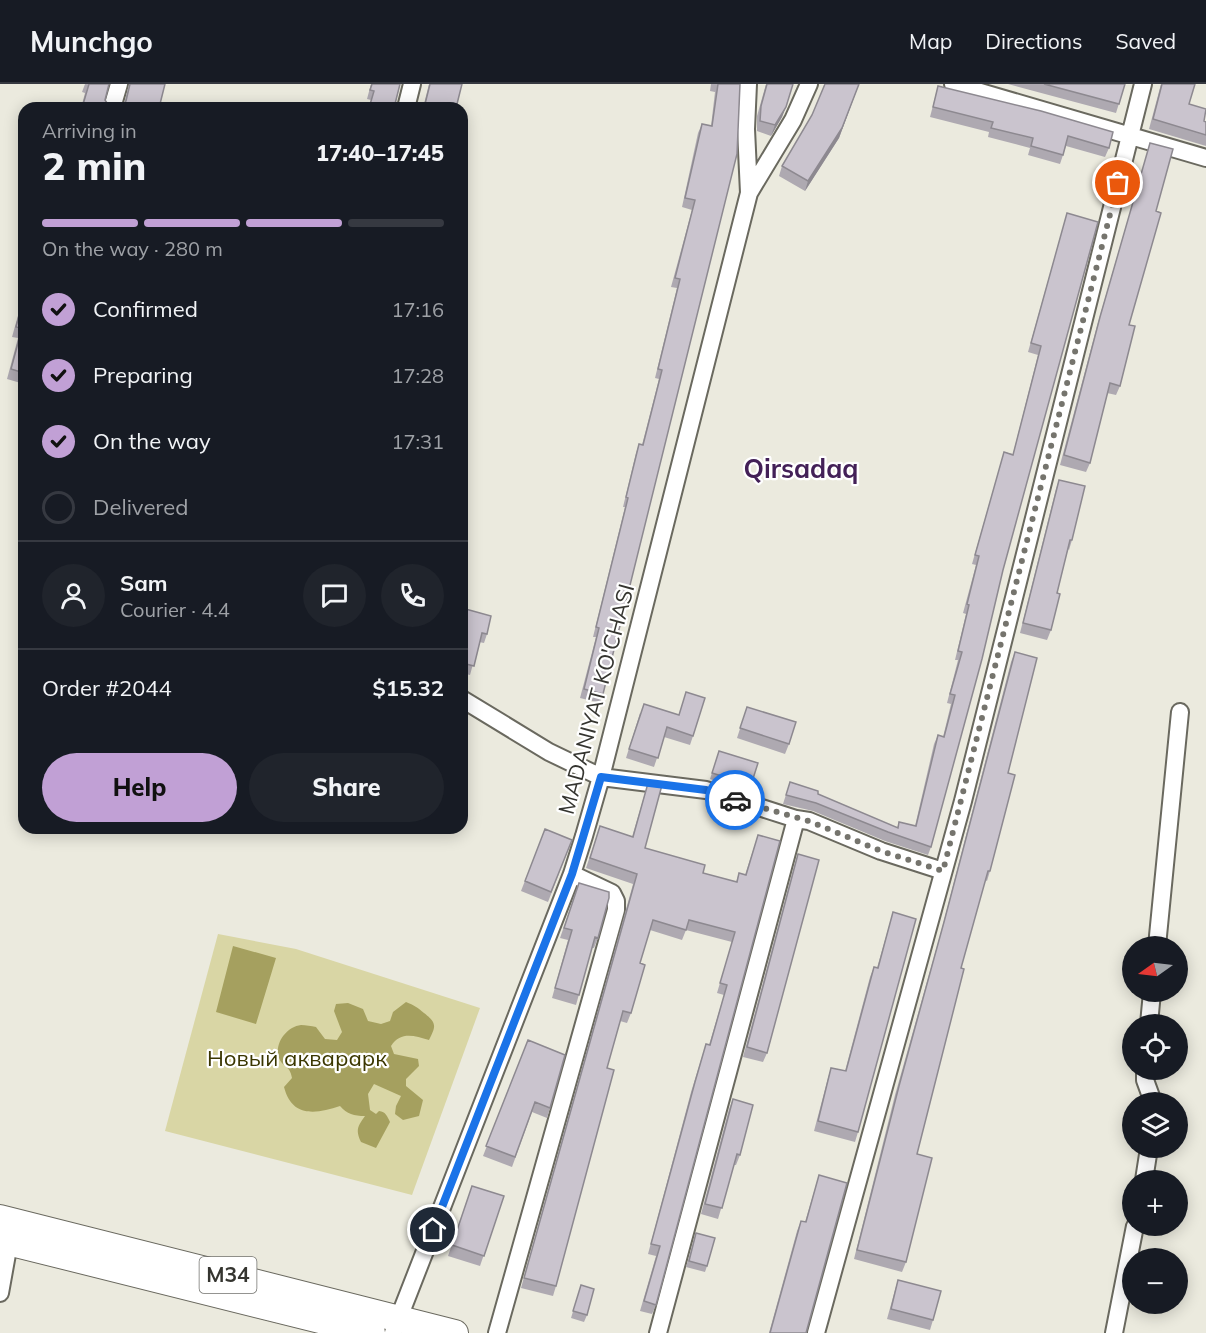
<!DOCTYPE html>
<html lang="en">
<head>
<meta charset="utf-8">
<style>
	:root { --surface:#171b24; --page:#20242c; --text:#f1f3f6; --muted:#9ea1a6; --line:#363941; --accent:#c1a0d5 }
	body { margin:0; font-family:Mulish,sans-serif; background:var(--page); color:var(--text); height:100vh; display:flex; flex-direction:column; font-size:22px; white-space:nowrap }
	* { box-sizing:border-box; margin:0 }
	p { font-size:20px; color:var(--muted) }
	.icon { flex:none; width:33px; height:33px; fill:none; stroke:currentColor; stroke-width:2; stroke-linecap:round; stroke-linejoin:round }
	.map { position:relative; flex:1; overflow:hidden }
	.side { position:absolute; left:18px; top:18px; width:450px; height:732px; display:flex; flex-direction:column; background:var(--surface); border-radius:18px; box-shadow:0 3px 15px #0003 }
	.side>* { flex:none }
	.needle { width:39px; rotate:256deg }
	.buttons { position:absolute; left:1122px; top:852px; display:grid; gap:12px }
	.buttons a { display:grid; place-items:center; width:66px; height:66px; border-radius:50%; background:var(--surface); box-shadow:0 3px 15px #0003; font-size:30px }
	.pin { position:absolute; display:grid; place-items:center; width:51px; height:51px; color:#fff; margin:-26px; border:3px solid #fff; border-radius:50%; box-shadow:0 2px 6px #0007 }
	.courier { position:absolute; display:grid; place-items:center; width:60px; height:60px; margin:-30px; border:4px solid #1a73e8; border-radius:50%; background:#fff; color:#222; box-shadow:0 2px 8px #0007 }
	.head em { font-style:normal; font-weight:800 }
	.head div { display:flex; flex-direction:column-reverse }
	.head { display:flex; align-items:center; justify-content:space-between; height:102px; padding:0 24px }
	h1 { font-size:39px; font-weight:800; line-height:45px }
	.bar { display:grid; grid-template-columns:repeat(4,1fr); gap:9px 6px; align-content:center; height:72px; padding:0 24px }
	.bar i { height:8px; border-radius:4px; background:var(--line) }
	.bar .on { background:var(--accent) }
	.bar p { grid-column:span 4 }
	.line { display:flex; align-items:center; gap:15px; padding:0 24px; border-top:2px solid var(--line) }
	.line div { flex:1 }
	.round { display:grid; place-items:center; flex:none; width:63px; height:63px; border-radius:32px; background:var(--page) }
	ol { padding:0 24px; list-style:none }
	li { display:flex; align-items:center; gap:18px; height:66px }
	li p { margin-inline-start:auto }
	li .icon { padding:6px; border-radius:50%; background:var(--accent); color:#111; stroke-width:4 }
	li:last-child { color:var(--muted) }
	li i { width:33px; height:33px; border:3px solid var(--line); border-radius:50% }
	.action { display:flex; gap:12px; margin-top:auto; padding:12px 24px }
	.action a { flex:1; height:69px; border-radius:36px; background:var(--accent); color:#111; font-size:24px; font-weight:800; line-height:69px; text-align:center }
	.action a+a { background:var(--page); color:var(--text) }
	header { display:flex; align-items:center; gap:36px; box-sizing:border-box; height:84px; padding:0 30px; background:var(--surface); border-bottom:2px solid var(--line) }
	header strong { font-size:28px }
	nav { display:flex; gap:33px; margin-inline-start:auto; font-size:21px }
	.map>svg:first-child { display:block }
	.green { fill:#d9d6a5 }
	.water { fill:#a5a05f }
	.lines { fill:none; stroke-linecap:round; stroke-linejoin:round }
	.minor-casing { stroke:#6a695f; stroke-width:20 }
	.primary-casing { stroke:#6a695f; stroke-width:28 }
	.minor { stroke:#fff; stroke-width:16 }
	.primary { stroke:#fff; stroke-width:26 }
	.wall { fill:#aea9b1 }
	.shaded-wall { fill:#8d8990 }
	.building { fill:#cac4ce; stroke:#8d8990; stroke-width:1.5 }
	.done { stroke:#75746d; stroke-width:6; stroke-dasharray:0 10.8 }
	.route { stroke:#1a73e8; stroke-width:8 }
	.labels { text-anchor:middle; stroke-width:4.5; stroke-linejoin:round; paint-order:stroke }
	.shield { fill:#fff; stroke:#72726e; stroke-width:1.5 }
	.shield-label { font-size:21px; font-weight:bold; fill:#353530 }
	.street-label { font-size:22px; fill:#353530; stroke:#fff }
	.park-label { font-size:22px; fill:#3a3600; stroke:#fff }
	.quarter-label { font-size:26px; font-weight:bold; fill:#432057; stroke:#fff }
</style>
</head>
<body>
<header>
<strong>Munchgo</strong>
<nav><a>Map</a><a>Directions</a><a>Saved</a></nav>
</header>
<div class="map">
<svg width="1206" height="1249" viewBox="0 0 1206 1249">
	<rect width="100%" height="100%" fill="#ebeade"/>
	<path class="green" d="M218 850 296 865 480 924 412 1111 165 1047Z"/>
	<path class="water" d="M233 862 276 874 256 940 216 928Z
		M406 918C414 921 418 924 424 929 437 939 436 942 429 956 414 952 401 947 391 962L394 970 418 975 419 982 406 995V1002L423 1016 419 1032 403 1036 395 1030 396 1022 401 1012 374 1000 368 1010 370 1026 376 1030 379 1027C386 1028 387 1032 390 1038L376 1064 361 1058C355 1046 358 1042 365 1032 354 1032 347 1030 340 1022 316 1030 292 1034 284 1003L292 994C290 981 283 984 279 974 274 960 286 943 301 941 306 941 311 942 316 943L325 955 337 956 342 948 334 927 336 920 348 919 363 925 368 937 381 940 390 937 393 928Z"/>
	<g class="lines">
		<defs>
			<path id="minor" d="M748 0 746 45 749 109
				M953 0 1206 74
				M112 24 119 0
				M406 24 412 0
				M462 615 549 668 601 693 706 706 796 735 658 1249
				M796 735 809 737 881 767 943 787
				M1157 862 1180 628
				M1149 940 1152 908
				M1145 986V996L1153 1018
				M1144 1096 1149 1064
				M0 1209 9 1159
				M393 1249 572 790 584 752 601 693 749 109 793 36 809 0
				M497 1249 616 826V817L612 809 572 790
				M816 1249 963 717 1143 0
				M1114 1249 1135 1142"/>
			<path id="primary" d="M0 1134 455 1249
				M0 1156 372 1249"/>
		</defs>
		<use href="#minor" class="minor-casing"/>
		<use href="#primary" class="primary-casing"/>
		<use href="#minor" class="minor"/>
		<use href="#primary" class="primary"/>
	</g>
	<path class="wall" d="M85 0H109L105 16 109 22 117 24H81L85 9 82 8Z
		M129 0H165L122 22 124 20Z
		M371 0H400L394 24H368L371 16 367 15Z
		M429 0H462L456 24H423Z
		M711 0H740L603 610 600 619 580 614 596 553H593L625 423H623L636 369 639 360 642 361 659 295 655 294 677 204 671 203 692 126 682 123 698 49 702 40 711 42 715 8 710 7Z
		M766 0H793L782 33 771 52 757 47V32Z
		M859 0 839 54 805 107 779 92 782 82Z
		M1008 0H1125L1116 29Z
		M1161 0H1195L1189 20 1204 37 1206 38V62L1149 45Z
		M938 2 1109 64 1105 73 1066 62 1060 80 1028 71 1030 64 988 53 989 48 930 33Z
		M1150 59 1156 127 1129 241 1120 302 1116 311 1107 309 1090 379 1086 388 1060 381 1097 242Z
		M1067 129 1003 486 931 763 928 771 885 757 813 727 783 720 790 698 897 744 899 738 915 742 934 660 938 651 943 653 951 620 947 619 958 576H955L966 530 963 529 976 481 972 480 1004 368 1013 370 1038 271 1028 268Z
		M24 210V300L7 295 18 254 12 253Z
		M1059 396 1072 456 1069 466 1068 465 1057 509 1051 546 1047 556 1020 549 1056 405Z
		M462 524 487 550 484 559 479 558 470 591 462 589Z
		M1015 568 1008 689 990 787 987 797 985 796 961 884 917 1070 906 1178 902 1188 854 1175 895 1011 941 848 1011 578Z
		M747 623 789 660 785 670 737 654Z
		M640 629 693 652 690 661 664 653 654 683 626 674Z
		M719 667 758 679 748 708 710 695Z
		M648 699 645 764 703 789 736 798 739 789 745 791 758 751 780 757 656 1221 652 1230 640 1227 656 1172 648 1170 691 1008 706 960 709 961 724 911 717 909 732 858 686 846 682 856 650 846 640 879 631 929 627 939 620 937 607 984 556 1202 553 1212 521 1204 633 800 586 784 600 742 632 753Z
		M545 745 572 756 548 818 521 807Z
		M798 770 767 969 763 978 743 973 795 779Z
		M579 799 598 854 594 864H592L576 921 552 914 568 856 560 854Z
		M893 828 858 1048 855 1058 814 1047 828 994 831 984 845 987 870 893 874 883 877 884Z
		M528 956 550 1024 547 1034 532 1028 512 1083 483 1072Z
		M733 1015 740 1071 736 1081H734L718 1135 701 1130 729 1025Z
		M819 1091 806 1249H769L797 1147 801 1137 805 1138Z
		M472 1102 504 1112 480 1182 448 1172Z
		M696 1149 707 1182 705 1188 686 1183Z
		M898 1196 933 1236 930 1246 887 1235 895 1206Z
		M579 1208 587 1231 584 1238 571 1234Z"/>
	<path class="shaded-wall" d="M859 0 839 54 805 107 808 97Z
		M786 23 782 33 771 52 775 41Z"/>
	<path class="building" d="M89 0H109L105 16 109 22 117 24H82Z
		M130 0H165L159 24H118L122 22 126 17Z
		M372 0H400L394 24H369L374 7 370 6Z
		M430 0H462L456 24H424Z
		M718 0H740L737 70 603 610 584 605 599 544 596 543 628 414 626 413 639 360 643 361 662 286 658 285 680 195 675 194 695 116 685 114 702 40 712 42Z
		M767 0H793L786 23 775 41 760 37 761 22Z
		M825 0H859L842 44 808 97 782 82 812 31Z
		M1044 0H1125L1119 20Z
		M1162 0H1195L1189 20 1206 25 1204 37 1206 38V51L1153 35Z
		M938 2 1041 27 1113 48 1109 64 1068 52 1063 71 1031 62 1033 54 991 44 993 38 933 23Z
		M1150 59 1173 65 1156 127 1161 129 1129 241 1135 242 1120 302 1110 299 1090 379 1064 371 1100 233Z
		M1067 129 1098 138 1003 486 982 575 931 763 888 748 816 719 786 711 790 698 818 707V710L898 744 899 738 916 742 938 651 944 653 955 611 950 610 962 568 958 567 969 521 967 520 979 472 975 471 1004 368 1013 371 1041 262 1031 259Z
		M24 213V289L11 285 22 244 16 243Z
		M1059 396 1085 402 1072 456H1070L1057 509 1060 510 1051 546 1023 539Z
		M462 473 466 474 465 489 462 488Z
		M462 524 491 532 487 550 482 549 474 582 462 579Z
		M1015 568 1037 574 1008 689 1015 691 990 787H988L961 884 964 885 917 1070 932 1074 906 1178 857 1166 899 1002 944 838Z
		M686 608 705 614 693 652 667 643 658 674 629 665 644 620 679 631Z
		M747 623 796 638 789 660 740 644Z
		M719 667 758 679 751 701 712 689Z
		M648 699 662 701 645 764 705 781 703 789 737 798 739 789 746 791 758 751 780 757 656 1221 644 1217 660 1162 651 1160 695 998 706 960 710 961 727 901 720 899 735 848 689 836 686 846 653 836 640 879 645 881 631 929 623 927 607 984 614 986 556 1202 524 1194 637 790 590 774 600 742 633 753Z
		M545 745 572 756 551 808 525 797Z
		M798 770 819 776 767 969 747 963Z
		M579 799 609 808V814L598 854 595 853 579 911 555 904 572 846 564 844Z
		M893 828 916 835 858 1048 818 1037 831 984 846 987 874 883 878 884Z
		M528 956 565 971 550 1024 535 1018 515 1073 486 1062Z
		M733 1015 753 1021 740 1071 737 1070 722 1124 705 1120Z
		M819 1091 847 1099 806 1249H770L801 1137 806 1138Z
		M472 1102 504 1112 484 1172 452 1161Z
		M696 1149 715 1154 707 1182 689 1177Z
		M898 1196 941 1207 933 1236 891 1225Z
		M581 1201 594 1205 587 1231 573 1227Z"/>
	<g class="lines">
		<path class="done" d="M735 716 809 737 881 767 943 787 1118 99"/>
		<path class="route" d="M433 1146 572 790 601 693 706 706 735 716"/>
	</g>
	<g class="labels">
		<rect class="shield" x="199.5" y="1173" width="57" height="36" rx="4.5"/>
		<g class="shield-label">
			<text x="228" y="1198">M34</text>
		</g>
		<g class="street-label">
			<text transform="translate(596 615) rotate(-75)" y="8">MADANIYAT KO'CHASI</text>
		</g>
		<g class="park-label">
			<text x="297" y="982">Новый акварарк</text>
		</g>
		<g class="quarter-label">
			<text x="801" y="394">Qirsadaq</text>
		</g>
	</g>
</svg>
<div class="buttons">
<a><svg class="needle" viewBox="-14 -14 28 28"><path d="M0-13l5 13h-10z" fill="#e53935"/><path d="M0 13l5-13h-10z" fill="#9ea1a6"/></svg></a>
<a><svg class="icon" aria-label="locate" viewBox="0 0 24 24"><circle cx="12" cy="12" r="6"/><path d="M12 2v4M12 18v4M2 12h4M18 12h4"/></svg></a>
<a><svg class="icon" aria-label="layers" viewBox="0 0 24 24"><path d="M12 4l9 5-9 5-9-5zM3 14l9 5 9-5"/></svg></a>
<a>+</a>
<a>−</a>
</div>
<div class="pin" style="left:1118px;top:99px;background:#ea580c"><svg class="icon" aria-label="bag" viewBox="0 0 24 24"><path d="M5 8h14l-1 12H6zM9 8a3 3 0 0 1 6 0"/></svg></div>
<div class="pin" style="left:433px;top:1146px;background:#1f2937"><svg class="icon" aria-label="home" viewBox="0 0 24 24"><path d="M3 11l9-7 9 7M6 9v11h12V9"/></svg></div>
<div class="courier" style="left:735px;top:716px"><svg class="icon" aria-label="car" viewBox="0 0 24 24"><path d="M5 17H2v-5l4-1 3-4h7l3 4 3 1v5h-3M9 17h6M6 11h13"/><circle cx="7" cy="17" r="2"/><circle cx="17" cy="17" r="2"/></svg></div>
<section class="side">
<div class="head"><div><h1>2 min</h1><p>Arriving in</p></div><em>17:40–17:45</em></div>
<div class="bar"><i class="on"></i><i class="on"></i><i class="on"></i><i></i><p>On the way · 280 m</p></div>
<ol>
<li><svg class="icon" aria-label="check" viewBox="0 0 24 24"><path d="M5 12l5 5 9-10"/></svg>Confirmed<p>17:16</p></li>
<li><svg class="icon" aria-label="check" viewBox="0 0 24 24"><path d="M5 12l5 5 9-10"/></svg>Preparing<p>17:28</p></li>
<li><svg class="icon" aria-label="check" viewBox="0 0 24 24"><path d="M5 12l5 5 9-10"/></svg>On the way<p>17:31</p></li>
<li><i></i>Delivered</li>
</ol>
<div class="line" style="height:108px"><a class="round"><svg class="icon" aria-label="person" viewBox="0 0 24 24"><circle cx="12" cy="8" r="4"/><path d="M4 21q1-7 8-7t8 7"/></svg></a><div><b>Sam</b><p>Courier · 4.4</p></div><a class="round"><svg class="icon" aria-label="chat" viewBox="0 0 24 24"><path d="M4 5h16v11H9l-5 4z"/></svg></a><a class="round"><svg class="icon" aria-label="phone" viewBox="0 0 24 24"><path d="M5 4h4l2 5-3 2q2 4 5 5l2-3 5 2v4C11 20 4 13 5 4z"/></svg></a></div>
<div class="line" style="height:78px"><div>Order #2044</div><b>$15.32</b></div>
<div class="action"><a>Help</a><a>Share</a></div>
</section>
</div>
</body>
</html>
